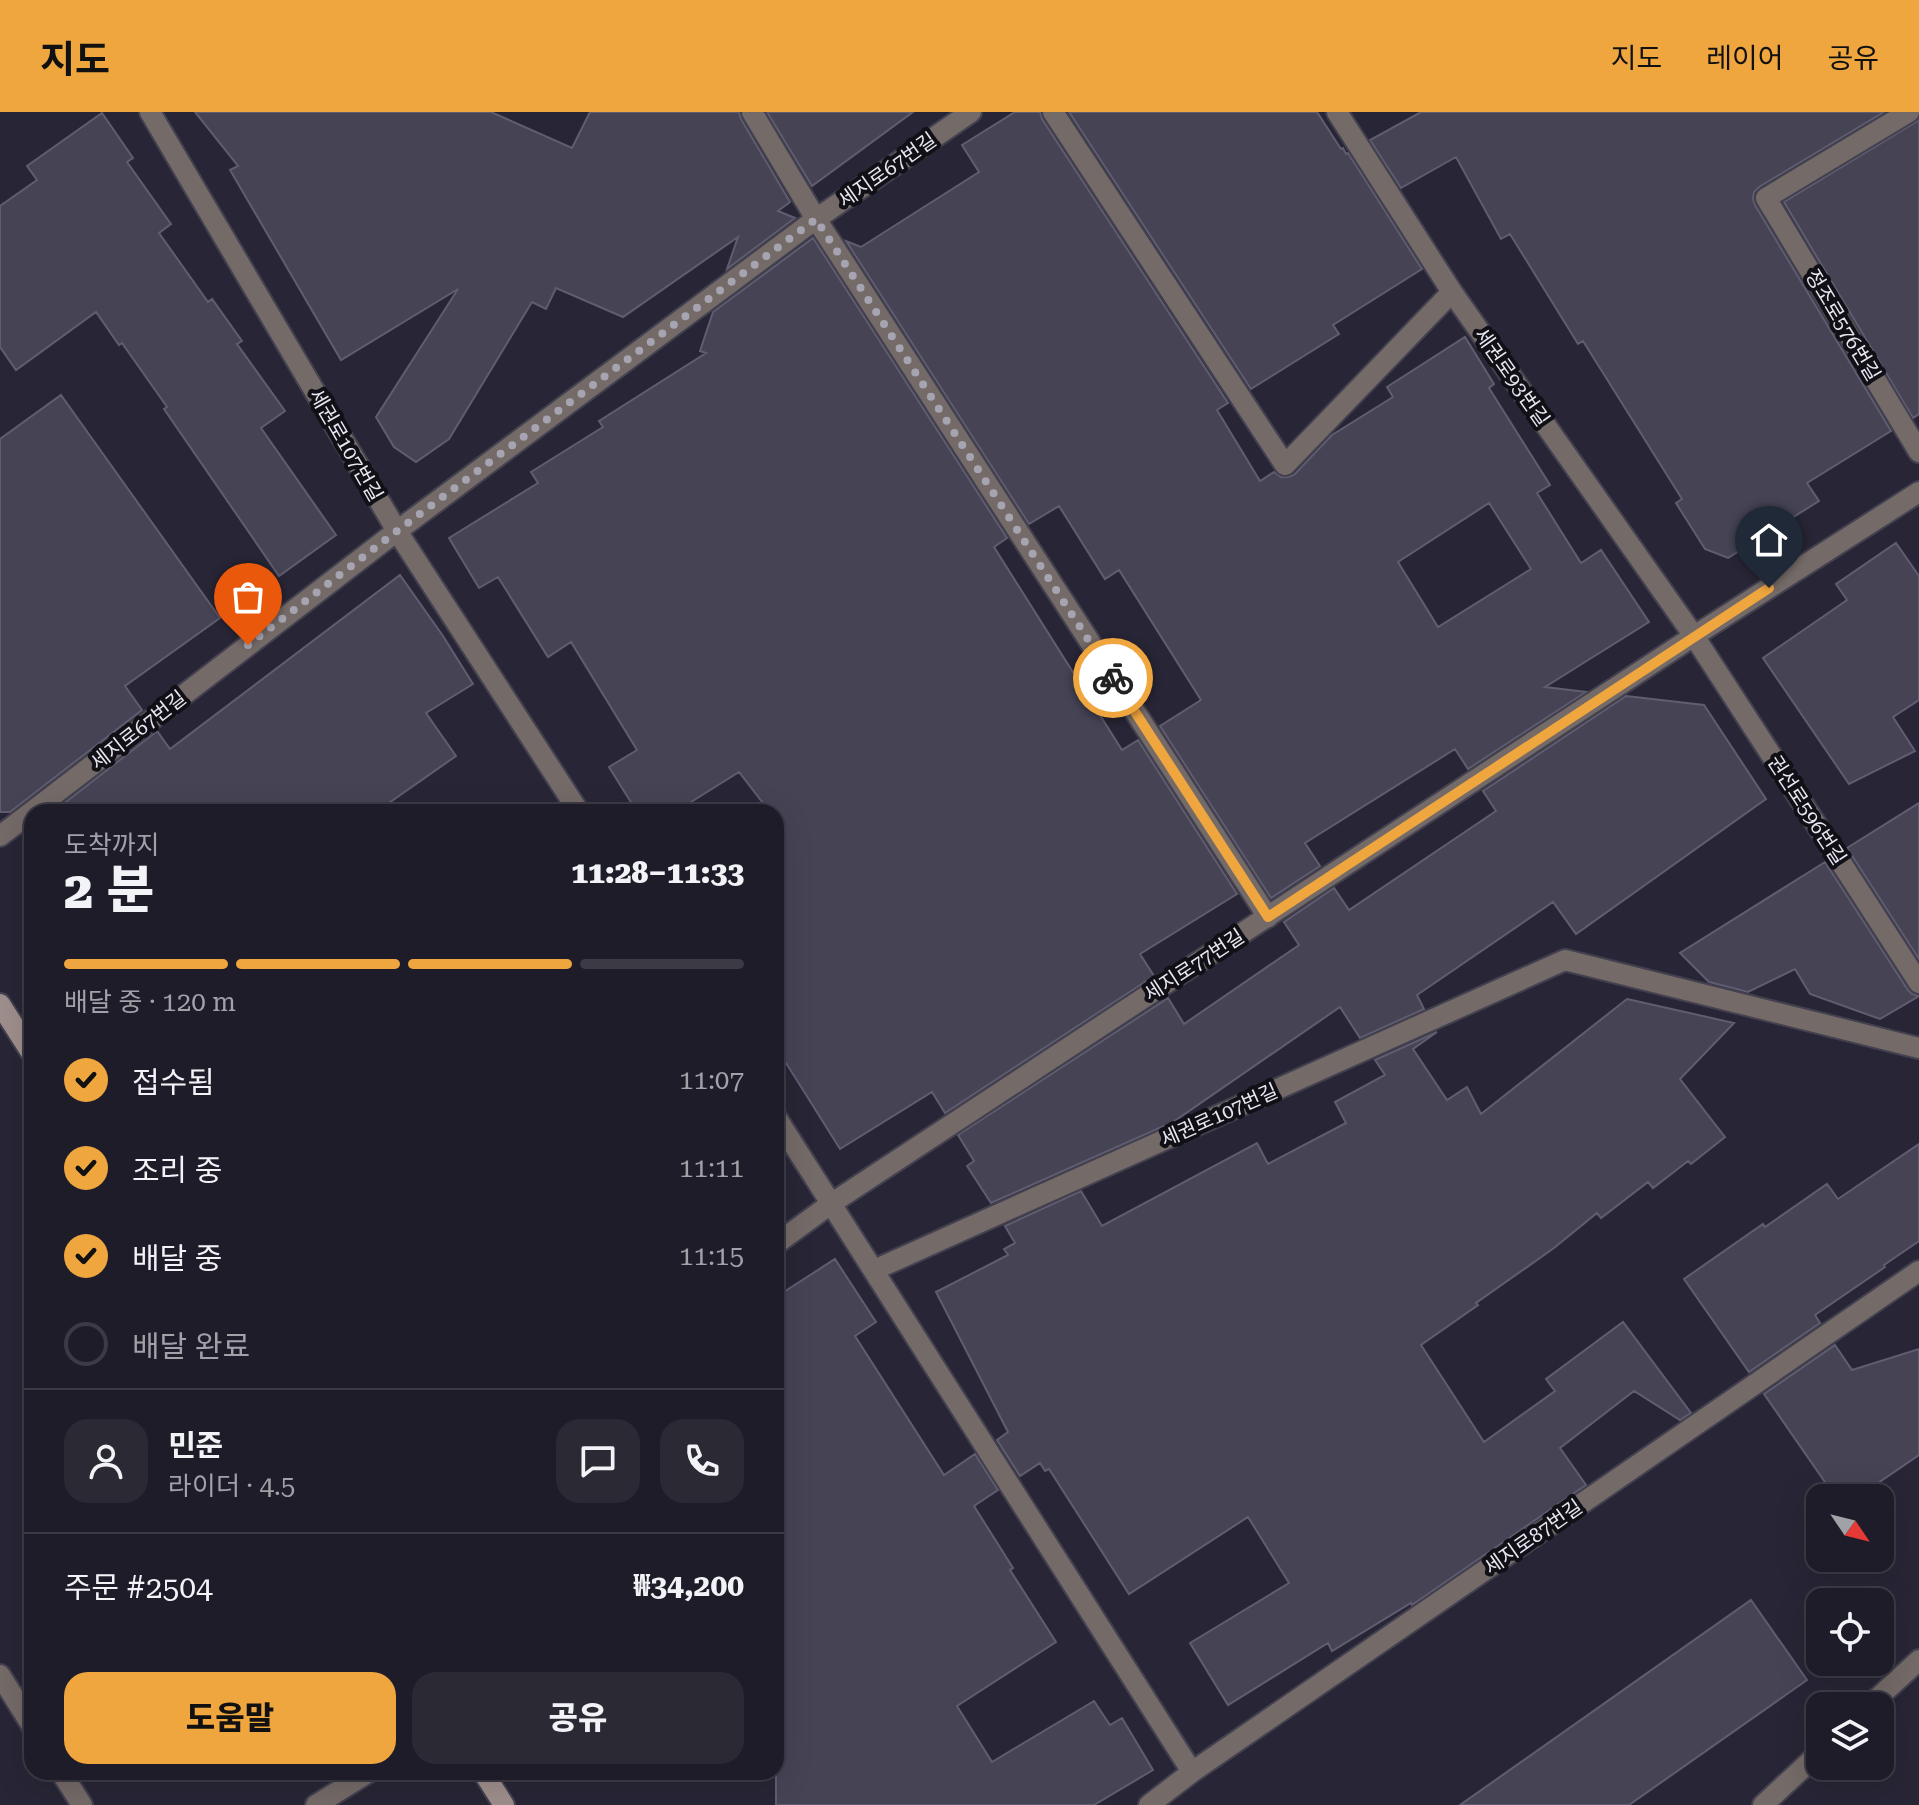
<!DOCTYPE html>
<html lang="ko">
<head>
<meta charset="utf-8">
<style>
	:root { --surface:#1e1c28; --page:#2b2934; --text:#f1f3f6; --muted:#a1a1a8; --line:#3c3a45; --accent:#f0a63f }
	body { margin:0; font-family:"Roboto Serif","Noto Sans KR",serif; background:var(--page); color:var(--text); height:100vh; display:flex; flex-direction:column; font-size:30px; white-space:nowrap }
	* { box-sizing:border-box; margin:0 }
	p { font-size:26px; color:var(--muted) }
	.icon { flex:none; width:44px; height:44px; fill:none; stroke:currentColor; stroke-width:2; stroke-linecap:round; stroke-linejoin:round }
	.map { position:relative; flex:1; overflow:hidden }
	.sheet { position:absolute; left:24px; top:692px; width:760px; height:976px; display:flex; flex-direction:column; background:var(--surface); border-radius:24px; box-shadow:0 8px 32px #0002,0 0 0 2px var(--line) }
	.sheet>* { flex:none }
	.needle { width:52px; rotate:125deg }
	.controls { position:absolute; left:1806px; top:1372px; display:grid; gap:16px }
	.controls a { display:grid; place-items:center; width:88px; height:88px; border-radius:16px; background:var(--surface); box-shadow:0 8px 32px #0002,0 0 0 2px var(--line); font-size:40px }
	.pin { position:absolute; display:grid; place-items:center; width:68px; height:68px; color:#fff; margin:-82px -34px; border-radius:50% 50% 50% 0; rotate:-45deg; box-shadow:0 0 8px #0007 }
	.pin .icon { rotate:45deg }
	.courier { position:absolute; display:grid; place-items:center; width:80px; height:80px; margin:-40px; border:6px solid #f0a63f; border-radius:50%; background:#fff; color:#222; box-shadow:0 2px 10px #0007 }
	.head em { font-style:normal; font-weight:800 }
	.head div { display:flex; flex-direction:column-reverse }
	.head { display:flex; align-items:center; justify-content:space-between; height:136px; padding:0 40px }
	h1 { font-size:52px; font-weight:800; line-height:60px }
	.bar { display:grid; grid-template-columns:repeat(4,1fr); gap:12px 8px; align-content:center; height:96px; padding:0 40px }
	.bar i { height:10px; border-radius:6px; background:var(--line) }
	.bar .selected { background:var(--accent) }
	.bar p { grid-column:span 4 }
	.line { display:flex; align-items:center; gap:20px; padding:0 40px; border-top:2px solid var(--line) }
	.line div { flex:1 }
	.round { display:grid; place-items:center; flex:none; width:84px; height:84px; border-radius:24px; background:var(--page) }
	ol { padding:0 40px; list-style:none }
	li { display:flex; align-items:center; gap:24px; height:88px }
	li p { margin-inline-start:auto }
	li .icon { padding:8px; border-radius:50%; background:var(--accent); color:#111; stroke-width:4 }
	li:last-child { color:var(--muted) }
	li i { width:44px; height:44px; border:4px solid var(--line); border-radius:50% }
	.button { display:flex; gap:16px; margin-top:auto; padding:16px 40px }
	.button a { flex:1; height:92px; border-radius:24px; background:var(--accent); color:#111; font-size:32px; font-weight:800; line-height:92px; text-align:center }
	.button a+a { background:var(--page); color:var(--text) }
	header { display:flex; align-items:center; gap:48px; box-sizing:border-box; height:112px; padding:0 40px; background:var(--accent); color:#111 }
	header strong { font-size:38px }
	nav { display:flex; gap:44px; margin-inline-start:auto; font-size:28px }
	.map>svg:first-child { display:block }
	.building { fill:#464355; stroke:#605d70; stroke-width:2; fill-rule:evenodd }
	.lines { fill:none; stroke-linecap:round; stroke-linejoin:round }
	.lane-casing { stroke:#434150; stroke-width:24 }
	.street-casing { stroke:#434150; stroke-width:24 }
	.secondary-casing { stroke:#434150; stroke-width:24 }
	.lane { stroke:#746a68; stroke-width:20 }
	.street { stroke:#746a68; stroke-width:20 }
	.secondary { stroke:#9f8f8c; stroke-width:20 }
	.done { stroke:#a5a4b0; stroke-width:8; stroke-dasharray:0 14.4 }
	.route { stroke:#f0a63f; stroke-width:10 }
	.labels { text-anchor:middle; stroke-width:8; stroke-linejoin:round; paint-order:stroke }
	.street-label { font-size:20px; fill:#e9e8f2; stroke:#111017 }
</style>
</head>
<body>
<header>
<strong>지도</strong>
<nav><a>지도</a><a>레이어</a><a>공유</a></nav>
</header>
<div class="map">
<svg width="1919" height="1693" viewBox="0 0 1919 1693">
	<rect width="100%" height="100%" fill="#282636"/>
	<path class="building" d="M195 0H491L572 36 590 0H739L741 7 790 90 778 99 795 106 727 157 738 125 623 205 556 176 546 197 532 190 449 327 416 350 394 335 376 305 458 177 341 248 230 58 238 54Z
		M767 0H913L812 74Z
		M1015 0H1040L1042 7 1228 291 1217 298 1260 369 1274 360 1281 365H1288L1294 363 1332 323 1393 285 1387 275 1465 225 1494 272 1489 276 1550 373 1537 381 1581 451 1601 438 1649 510 1545 575 1586 580 1468 657 1455 637 1305 731 1320 754 1271 786 1160 614 1201 588 1119 458 1105 467 1059 394 1029 412 846 129 861 135 979 60 962 33ZM1489 391 1531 457 1438 515 1398 450Z
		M1069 0H1317L1341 37 1343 36 1346 42 1348 41 1422 157 1333 213 1339 222 1251 277Z
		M1421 0H1884L1759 75 1754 80 1753 87 1755 93 1891 319 1807 371 1819 389 1728 446 1705 437 1676 391 1682 387 1583 229 1578 232 1510 122 1501 127 1456 45 1401 76 1370 28Z
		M102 1 133 46 127 50 171 112 159 121 208 190 212 187 242 229 237 232 285 299 261 316 336 423 279 464 164 297 167 295 122 231 119 233 96 200 16 258 0 235V94L37 68 27 54Z
		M1919 8V302L1913 306 1784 90Z
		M813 126 1007 426 994 435 1122 638 1138 628 1237 782 1140 842 1154 864 945 1001 932 980 840 1037 776 935V700H770L739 660 675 700H637L609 655 637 638 571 530 548 545 498 465 479 476 449 426 538 371 531 360 603 315 599 309 706 241 700 239 713 200Z
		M61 283 220 506 125 574 142 598 10 700H0V327Z
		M1896 431 1919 464V588L1893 605 1915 639 1849 672 1763 546 1847 488 1836 472Z
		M400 463 443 524 473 572 426 601 456 644 376 700H53L157 619 170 637Z
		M1626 584 1704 593 1766 687 1576 822 1553 790 1417 883 1424 897 1360 926 1340 895 1173 1010 991 1091 967 1054 974 1049 958 1023 1168 886 1184 912 1299 833 1284 810 1334 776 1349 798 1496 699 1483 679Z
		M1919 691V847L1847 736Z
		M1825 750 1908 878 1912 882 1919 884 1880 907 1810 882 1795 857 1748 880 1709 870 1680 841Z
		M1627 887 1734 911 1680 967 1725 1025 1691 1052 1688 1049 1653 1076 1648 1070 1601 1106 1597 1101 1554 1136 1476 1191 1478 1193 1421 1233 1484 1330 1555 1279 1546 1267 1623 1210 1691 1301 1680 1308 1634 1279 1560 1336 1586 1373 1412 1493 1411 1491 1332 1539 1328 1531 1228 1593 1190 1531 1289 1471 1248 1405 1129 1482 1049 1357 1045 1359 1040 1351 1020 1364 997 1328 1008 1320 936 1180 1008 1143 1004 1137 1015 1131 1005 1114 1081 1079 1102 1114 1257 1031 1268 1052 1346 1011 1335 990 1385 963 1375 948 1437 920 1413 937 1447 988 1467 975 1481 1002Z
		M1919 1032V1129L1884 1153 1885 1155 1815 1203 1820 1211 1749 1260 1684 1167 1763 1112 1765 1115 1827 1072 1838 1087Z
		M835 1147 876 1210 855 1224 944 1363 975 1342 998 1378 974 1394 1013 1456 1010 1458 1056 1530 957 1594 992 1650 1094 1589 1110 1613 1122 1606 1153 1658 1094 1693H776V1185Z
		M1835 1233 1852 1258 1919 1237V1343L1856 1386H1836L1764 1282Z
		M1751 1488 1807 1568 1629 1693H1460Z"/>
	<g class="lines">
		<defs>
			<path id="lane" d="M1869 1594 1919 1548
				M1763 1693 1820 1640"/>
			<path id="street" d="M150 0 397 419 579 700
				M752 0 816 107 1268 805
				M1053 0 1285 353 1452 180
				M1337 0 1452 180 1694 524 1919 871
				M1909 0 1766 86 1919 340
				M0 724 397 419 816 107 971 0
				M776 1005 1192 1660
				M776 1132 832 1091 1694 524 1919 380
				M874 1158 1565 848 1919 936
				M0 1563 32 1614
				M61 1660 82 1693
				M316 1693 369 1660
				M1149 1693 1192 1660 1919 1159"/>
			<path id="secondary" d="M0 892 32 942
				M483 1660 504 1693"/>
		</defs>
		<use href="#lane" class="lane-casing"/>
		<use href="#street" class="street-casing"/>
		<use href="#secondary" class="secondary-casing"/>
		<use href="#lane" class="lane"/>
		<use href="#street" class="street"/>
		<use href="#secondary" class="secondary"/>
	</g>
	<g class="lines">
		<path class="done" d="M248 533 397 419 816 107 1113 566"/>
		<path class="route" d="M1113 566 1268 805 1769 476"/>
	</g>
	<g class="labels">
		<g class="street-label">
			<text transform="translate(887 58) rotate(-35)" y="7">세지로67번길</text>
			<text transform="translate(1843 213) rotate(59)" y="7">정조로576번길</text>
			<text transform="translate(1512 265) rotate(55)" y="7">세권로93번길</text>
			<text transform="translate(346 333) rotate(60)" y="7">세권로107번길</text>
			<text transform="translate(138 618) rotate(-38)" y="7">세지로67번길</text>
			<text transform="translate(1807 698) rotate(57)" y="7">권선로596번길</text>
			<text transform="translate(1194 853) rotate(-33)" y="7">세지로77번길</text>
			<text transform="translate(1219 1003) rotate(-24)" y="7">세권로107번길</text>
			<text transform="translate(1533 1425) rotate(-35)" y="7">세지로87번길</text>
		</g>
	</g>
</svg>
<div class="controls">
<a><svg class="needle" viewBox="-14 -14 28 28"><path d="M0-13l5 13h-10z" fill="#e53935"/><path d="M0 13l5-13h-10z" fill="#a1a1a8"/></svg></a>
<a><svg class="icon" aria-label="locate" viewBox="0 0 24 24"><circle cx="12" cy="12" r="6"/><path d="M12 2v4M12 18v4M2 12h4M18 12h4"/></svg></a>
<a><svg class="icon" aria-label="layers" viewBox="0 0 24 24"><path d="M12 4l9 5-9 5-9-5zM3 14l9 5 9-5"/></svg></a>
</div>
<div class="pin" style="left:248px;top:533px;background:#ea580c"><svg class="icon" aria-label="bag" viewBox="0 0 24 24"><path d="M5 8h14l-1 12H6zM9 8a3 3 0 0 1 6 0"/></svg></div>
<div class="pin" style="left:1769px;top:476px;background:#1f2937"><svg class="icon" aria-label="home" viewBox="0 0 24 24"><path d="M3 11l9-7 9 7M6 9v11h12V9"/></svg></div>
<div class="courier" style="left:1113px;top:566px"><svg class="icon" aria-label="bike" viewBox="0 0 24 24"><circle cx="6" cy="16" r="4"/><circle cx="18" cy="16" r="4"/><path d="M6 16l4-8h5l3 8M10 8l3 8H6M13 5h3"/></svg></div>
<section class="sheet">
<div class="head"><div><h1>2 분</h1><p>도착까지</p></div><em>11:28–11:33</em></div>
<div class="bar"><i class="selected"></i><i class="selected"></i><i class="selected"></i><i></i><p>배달 중 · 120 m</p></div>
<ol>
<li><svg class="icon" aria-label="check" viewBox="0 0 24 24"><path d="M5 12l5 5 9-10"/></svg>접수됨<p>11:07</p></li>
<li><svg class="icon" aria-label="check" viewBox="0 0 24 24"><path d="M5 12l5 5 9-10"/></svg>조리 중<p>11:11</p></li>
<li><svg class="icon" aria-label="check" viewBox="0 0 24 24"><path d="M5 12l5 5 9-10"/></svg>배달 중<p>11:15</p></li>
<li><i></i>배달 완료</li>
</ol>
<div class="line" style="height:144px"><a class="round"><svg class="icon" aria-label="person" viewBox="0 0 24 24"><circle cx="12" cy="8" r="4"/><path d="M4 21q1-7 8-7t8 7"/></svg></a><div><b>민준</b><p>라이더 · 4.5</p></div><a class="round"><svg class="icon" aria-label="chat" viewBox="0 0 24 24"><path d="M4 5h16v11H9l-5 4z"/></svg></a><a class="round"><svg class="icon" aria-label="phone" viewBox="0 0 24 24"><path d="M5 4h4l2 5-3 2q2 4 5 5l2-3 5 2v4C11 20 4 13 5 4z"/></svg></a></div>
<div class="line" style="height:104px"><div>주문 #2504</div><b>₩34,200</b></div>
<div class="button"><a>도움말</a><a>공유</a></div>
</section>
</div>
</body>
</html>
